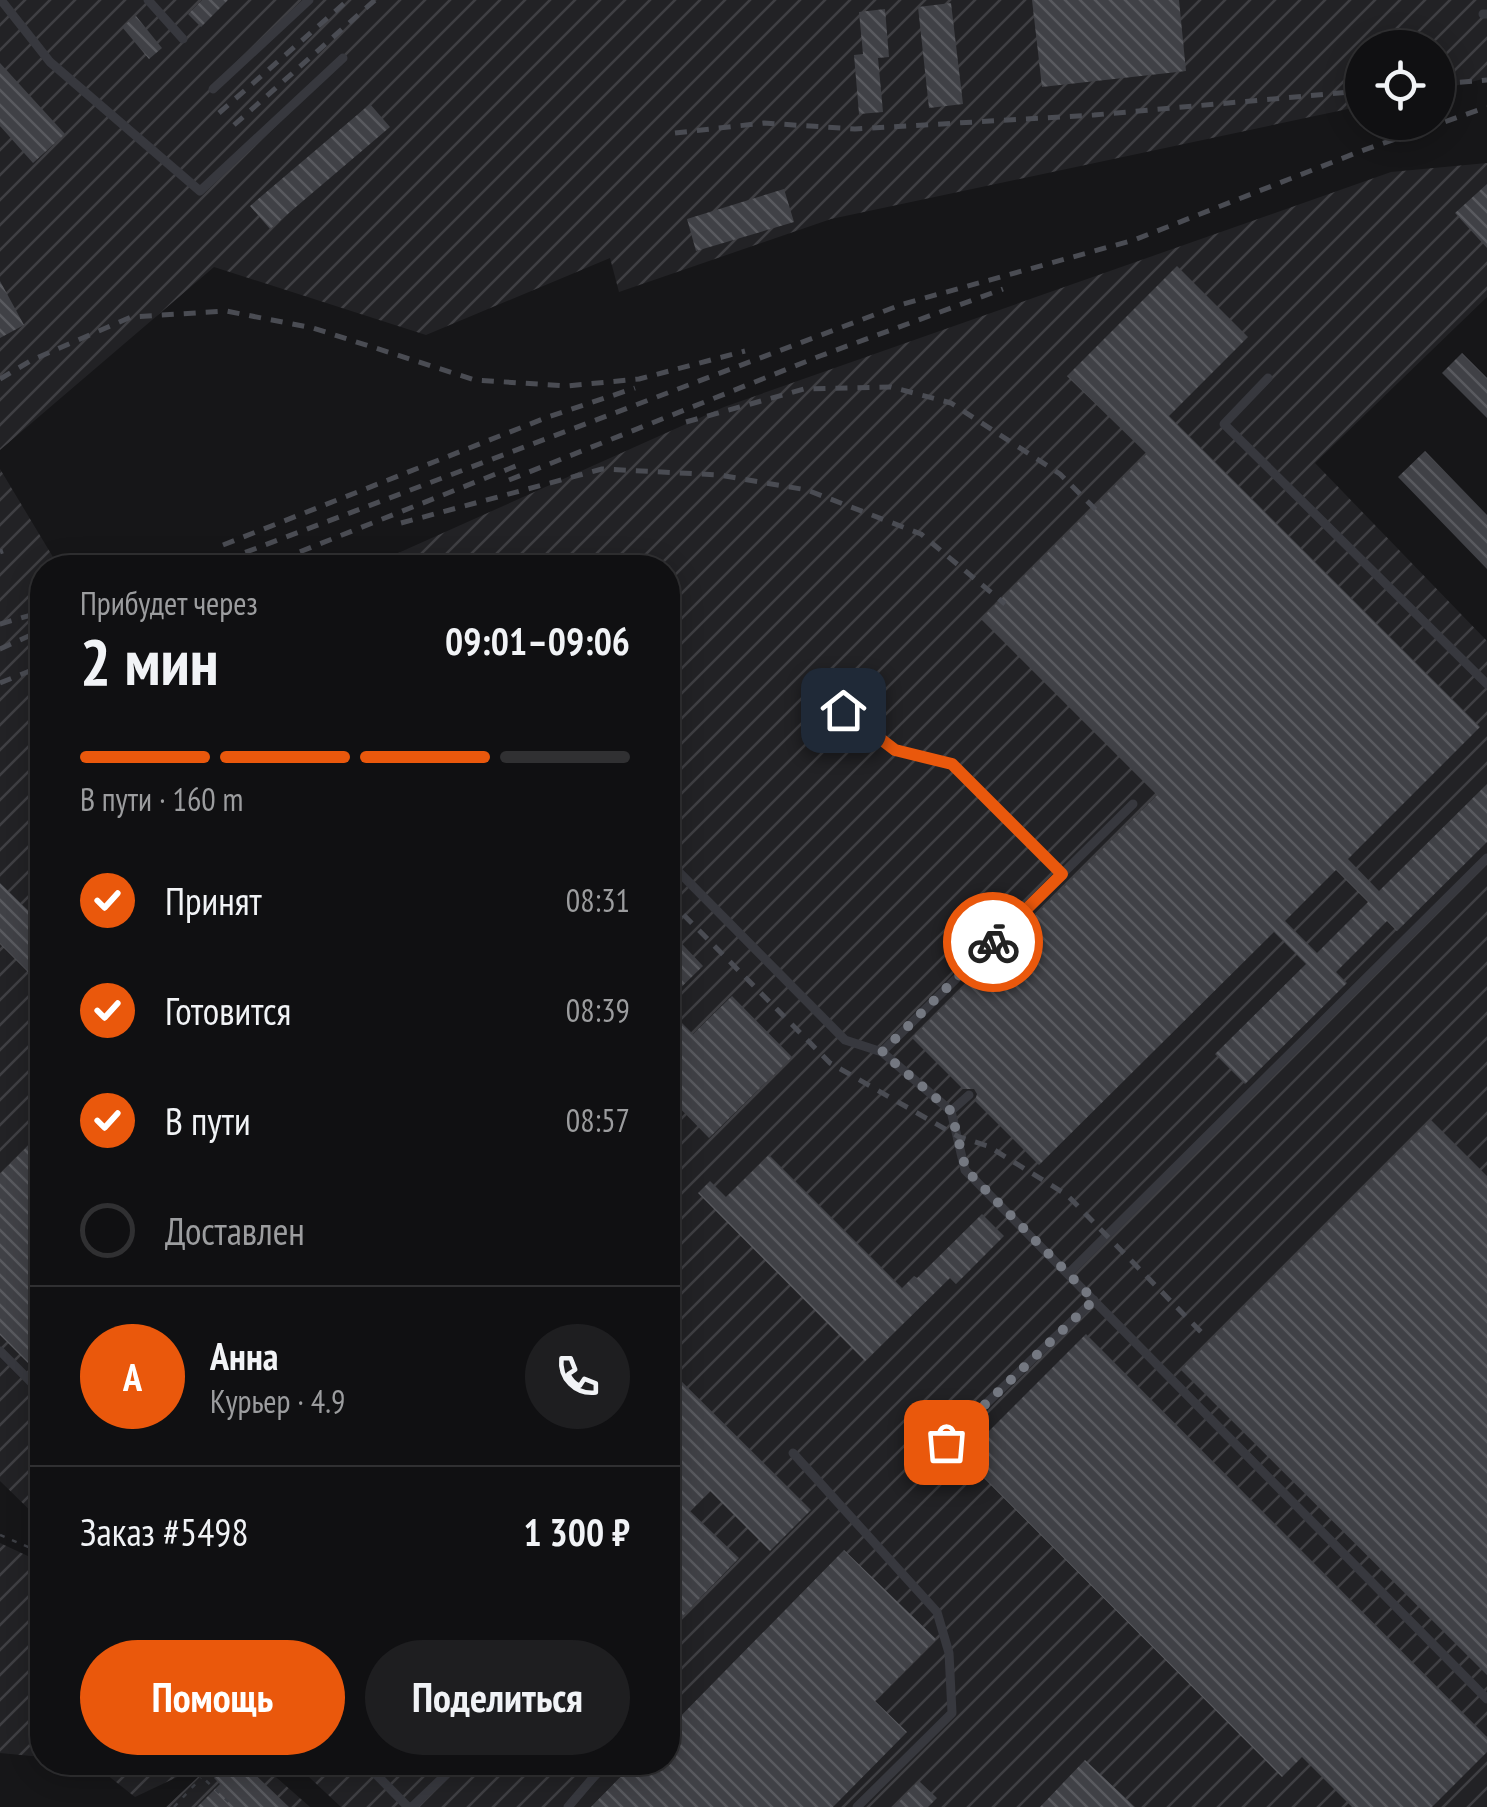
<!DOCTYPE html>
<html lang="ru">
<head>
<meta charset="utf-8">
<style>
	:root { --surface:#101012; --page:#1e1e20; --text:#f1f3f6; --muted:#9c9d9f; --line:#303032; --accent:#ea580c }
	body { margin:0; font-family:"PT Sans Narrow",sans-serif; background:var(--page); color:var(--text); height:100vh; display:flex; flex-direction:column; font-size:38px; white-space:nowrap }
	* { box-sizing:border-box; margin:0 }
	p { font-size:32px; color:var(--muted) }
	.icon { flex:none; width:55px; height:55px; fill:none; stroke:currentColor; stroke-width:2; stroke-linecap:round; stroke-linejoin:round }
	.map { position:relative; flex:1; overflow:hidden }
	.sheet { position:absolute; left:30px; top:555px; width:650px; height:1220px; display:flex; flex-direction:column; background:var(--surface); border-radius:40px; box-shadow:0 5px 25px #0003,0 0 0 2px var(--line) }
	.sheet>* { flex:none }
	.tools { position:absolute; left:1345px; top:30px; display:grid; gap:20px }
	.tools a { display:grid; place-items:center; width:110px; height:110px; border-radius:50%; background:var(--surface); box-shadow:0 5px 25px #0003,0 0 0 2px var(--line); font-size:50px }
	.pin { position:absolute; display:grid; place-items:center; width:85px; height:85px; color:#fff; margin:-42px; border-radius:20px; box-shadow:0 5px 15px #0006 }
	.courier { position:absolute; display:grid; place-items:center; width:100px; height:100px; margin:-50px; border:8px solid #ea580c; border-radius:50%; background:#fff; color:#222; box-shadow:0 2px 12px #0007 }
	.overview em { font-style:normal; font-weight:800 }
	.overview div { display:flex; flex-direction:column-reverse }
	.overview { display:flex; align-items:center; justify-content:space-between; height:170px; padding:0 50px }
	h1 { font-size:65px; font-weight:800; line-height:75px }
	.bar { display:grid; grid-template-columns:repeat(4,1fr); gap:15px 10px; align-content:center; height:120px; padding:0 50px }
	.bar i { height:12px; border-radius:8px; background:var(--line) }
	.bar .selected { background:var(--accent) }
	.bar p { grid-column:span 4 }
	.line { display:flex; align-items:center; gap:25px; padding:0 50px; border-top:2px solid var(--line) }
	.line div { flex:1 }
	.round { display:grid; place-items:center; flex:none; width:105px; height:105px; border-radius:52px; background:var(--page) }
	ol { padding:0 50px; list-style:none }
	li { display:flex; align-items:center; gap:30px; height:110px }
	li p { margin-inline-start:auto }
	li .icon { padding:10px; border-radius:50%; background:var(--accent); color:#fff; stroke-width:4 }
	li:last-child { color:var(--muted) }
	li i { width:55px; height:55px; border:5px solid var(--line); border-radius:50% }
	.primary-button { display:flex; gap:20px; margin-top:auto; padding:20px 50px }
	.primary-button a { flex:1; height:115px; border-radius:60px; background:var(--accent); color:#fff; font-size:40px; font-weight:800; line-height:115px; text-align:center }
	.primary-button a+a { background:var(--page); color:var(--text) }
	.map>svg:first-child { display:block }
	.industrial { fill:url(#industrial-furrows) }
	.building { fill:url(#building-back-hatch); fill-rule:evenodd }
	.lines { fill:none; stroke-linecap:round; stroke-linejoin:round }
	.path { stroke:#3d3f45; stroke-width:2.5; stroke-dasharray:5 8; stroke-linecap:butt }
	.lane { stroke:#37383e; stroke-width:9 }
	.rail { stroke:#4a4c53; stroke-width:5; stroke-dasharray:12 10; stroke-linecap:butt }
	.done { stroke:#747881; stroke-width:10; stroke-dasharray:0 18 }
	.route { stroke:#ea580c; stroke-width:12 }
</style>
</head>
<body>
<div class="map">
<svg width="1487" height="1807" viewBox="0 0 1487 1807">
	<defs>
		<pattern id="industrial-furrows" width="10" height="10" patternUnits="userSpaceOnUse" patternTransform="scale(2.5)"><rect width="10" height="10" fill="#222225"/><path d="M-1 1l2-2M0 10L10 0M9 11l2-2" fill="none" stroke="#3f3f43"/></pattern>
		<pattern id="building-back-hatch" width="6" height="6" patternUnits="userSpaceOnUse" patternTransform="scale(2.5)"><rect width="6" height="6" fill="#404146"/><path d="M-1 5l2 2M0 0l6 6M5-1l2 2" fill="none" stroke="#595a5f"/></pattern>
	</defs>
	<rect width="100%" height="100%" fill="#161618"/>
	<path class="industrial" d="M0 0H1487V78L1438 90V48H1362V106L831 219 619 292 610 258 426 335 214 267 0 450Z
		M1487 163V297L1315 463 1487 641V1807H341L294 1763 668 1762V568L367 567 724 407 1391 172Z
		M0 469 59 567 42 568V1522L0 1481Z
		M0 1543 30 1557 42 1569V1757L0 1753Z
		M209 1762 135 1797 92 1763V1762Z
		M214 1762 260 1763 310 1807H166Z"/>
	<path class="building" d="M202 0H228L201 27 188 14Z
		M1032 0H1179L1186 71 1042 87Z
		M951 3 963 104 929 108 918 7Z
		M885 9 889 57 878 58 883 112 859 114 854 55 863 54 859 12Z
		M136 16 162 48 149 59 122 27Z
		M0 63 65 134 33 163 0 126Z
		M370 104 390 127 270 229 250 206Z
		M1487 184V248L1455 213Z
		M784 189 794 222 696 251 687 219Z
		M1177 266 1248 337 1169 416 1480 727 1348 859 1379 891 1487 784V842L1397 931 1387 921 1336 972 1347 983 1245 1084 1215 1054 1306 964 1274 932 1039 1165 975 1101 977 1094 974 1089H963L912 1038 1157 795 981 619 1147 454 1067 376ZM1336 870 1368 902 1317 953 1285 921Z
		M0 281 24 325 0 338Z
		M1462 353 1487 378V418L1442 373Z
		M1425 451 1487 515V569L1398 477Z
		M0 883 42 924V986L0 944Z
		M668 929 703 966 668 1000Z
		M732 996 792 1057 709 1138 668 1096 679 1084 668 1072V1061L682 1047 668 1031 679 1020 693 1034Z
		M1431 1120 1487 1176V1675L1181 1370Z
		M42 1132V1377L0 1335V1174Z
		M769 1155 902 1288 914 1276 917 1278 982 1214 1004 1236 956 1284 950 1278 865 1361 698 1193 710 1181 726 1197Z
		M1086 1334 1487 1737V1752L1432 1807H1352L1302 1757 1282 1777 963 1457Z
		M668 1368 811 1510 770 1551 710 1491 690 1511 739 1558 668 1631Z
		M844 1550 936 1639 875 1701 907 1732 833 1807H591L635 1762H668V1729Z
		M1085 1760 1135 1807H1040Z
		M228 1762H242L289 1807H197L220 1784 214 1778Z
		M919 1781 937 1798 928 1807H894Z"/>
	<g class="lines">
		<path class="path" d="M0 1535 33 1549 42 1558
			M216 1762 202 1777 234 1807
			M174 1807 201 1778"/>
		<path class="lane" d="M1 0 50 62 200 191 343 58
			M148 0 183 39
			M1483 14H1487
			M213 89 309 0
			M1268 378 1224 424 1487 684
			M843 710 895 750 952 764 1062 874
			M1133 804 882 1052 951 1111 965 1170 1487 1699
			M668 861 845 1040 882 1052
			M951 1111 969 1095
			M1068 1274 1487 858
			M0 1351 42 1393
			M946 1442 1094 1300
			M793 1453 937 1612 949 1653 952 1713 857 1807
			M364 1762 408 1807
			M412 1807 459 1762
			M568 1807 603 1766"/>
		<path class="rail" d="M1438 84 1487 80
			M219 113 348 0
			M234 125 375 0
			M675 133 764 123 855 129 1094 115 1362 91
			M0 379 32 360 131 317 226 311 313 328 475 380 567 386 639 379 745 351
			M686 422 804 389 891 387 951 403 1060 474 1097 511
			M509 480 820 356 1003 289
			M401 523 602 469 719 475 807 490 921 534 1005 604
			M223 545 548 417 635 388
			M0 552 3 551
			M204 568 903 304 1134 240 1361 151 1487 107
			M259 568 521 464
			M0 624 42 612
			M0 649 42 630
			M0 683 42 666
			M668 899 830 1063 959 1137 988 1146 1067 1195 1201 1332"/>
	</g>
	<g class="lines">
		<path class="done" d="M946 1442 1094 1300 966 1170 951 1111 882 1052 993 942"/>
		<path class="route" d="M843 710 895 750 952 764 1062 874 993 942"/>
	</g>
</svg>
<div class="tools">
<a><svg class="icon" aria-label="locate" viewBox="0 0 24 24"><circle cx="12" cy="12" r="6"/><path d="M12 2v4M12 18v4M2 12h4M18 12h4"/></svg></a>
</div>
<div class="pin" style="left:946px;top:1442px;background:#ea580c"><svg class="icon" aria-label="bag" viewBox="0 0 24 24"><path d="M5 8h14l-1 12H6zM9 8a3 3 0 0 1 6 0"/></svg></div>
<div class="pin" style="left:843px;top:710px;background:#1f2937"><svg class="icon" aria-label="home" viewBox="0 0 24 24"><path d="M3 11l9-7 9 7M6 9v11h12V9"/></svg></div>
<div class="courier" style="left:993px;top:942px"><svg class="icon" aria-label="bike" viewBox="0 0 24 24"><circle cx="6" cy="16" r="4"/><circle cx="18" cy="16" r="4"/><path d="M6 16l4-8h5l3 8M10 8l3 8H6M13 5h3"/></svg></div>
<section class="sheet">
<div class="overview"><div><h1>2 мин</h1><p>Прибудет через</p></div><em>09:01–09:06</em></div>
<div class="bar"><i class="selected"></i><i class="selected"></i><i class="selected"></i><i></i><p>В пути · 160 m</p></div>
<ol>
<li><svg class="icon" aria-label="check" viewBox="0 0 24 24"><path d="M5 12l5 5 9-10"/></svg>Принят<p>08:31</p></li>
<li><svg class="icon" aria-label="check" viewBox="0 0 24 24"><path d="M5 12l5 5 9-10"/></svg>Готовится<p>08:39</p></li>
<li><svg class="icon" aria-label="check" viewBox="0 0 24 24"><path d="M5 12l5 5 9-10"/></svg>В пути<p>08:57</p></li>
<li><i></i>Доставлен</li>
</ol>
<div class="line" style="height:180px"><b class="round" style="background:var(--accent);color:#fff">А</b><div><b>Анна</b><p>Курьер · 4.9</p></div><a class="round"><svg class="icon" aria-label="phone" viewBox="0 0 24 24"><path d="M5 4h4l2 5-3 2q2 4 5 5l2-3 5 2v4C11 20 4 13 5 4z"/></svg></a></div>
<div class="line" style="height:130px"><div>Заказ #5498</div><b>1 300 ₽</b></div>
<div class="primary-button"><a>Помощь</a><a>Поделиться</a></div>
</section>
</div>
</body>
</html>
